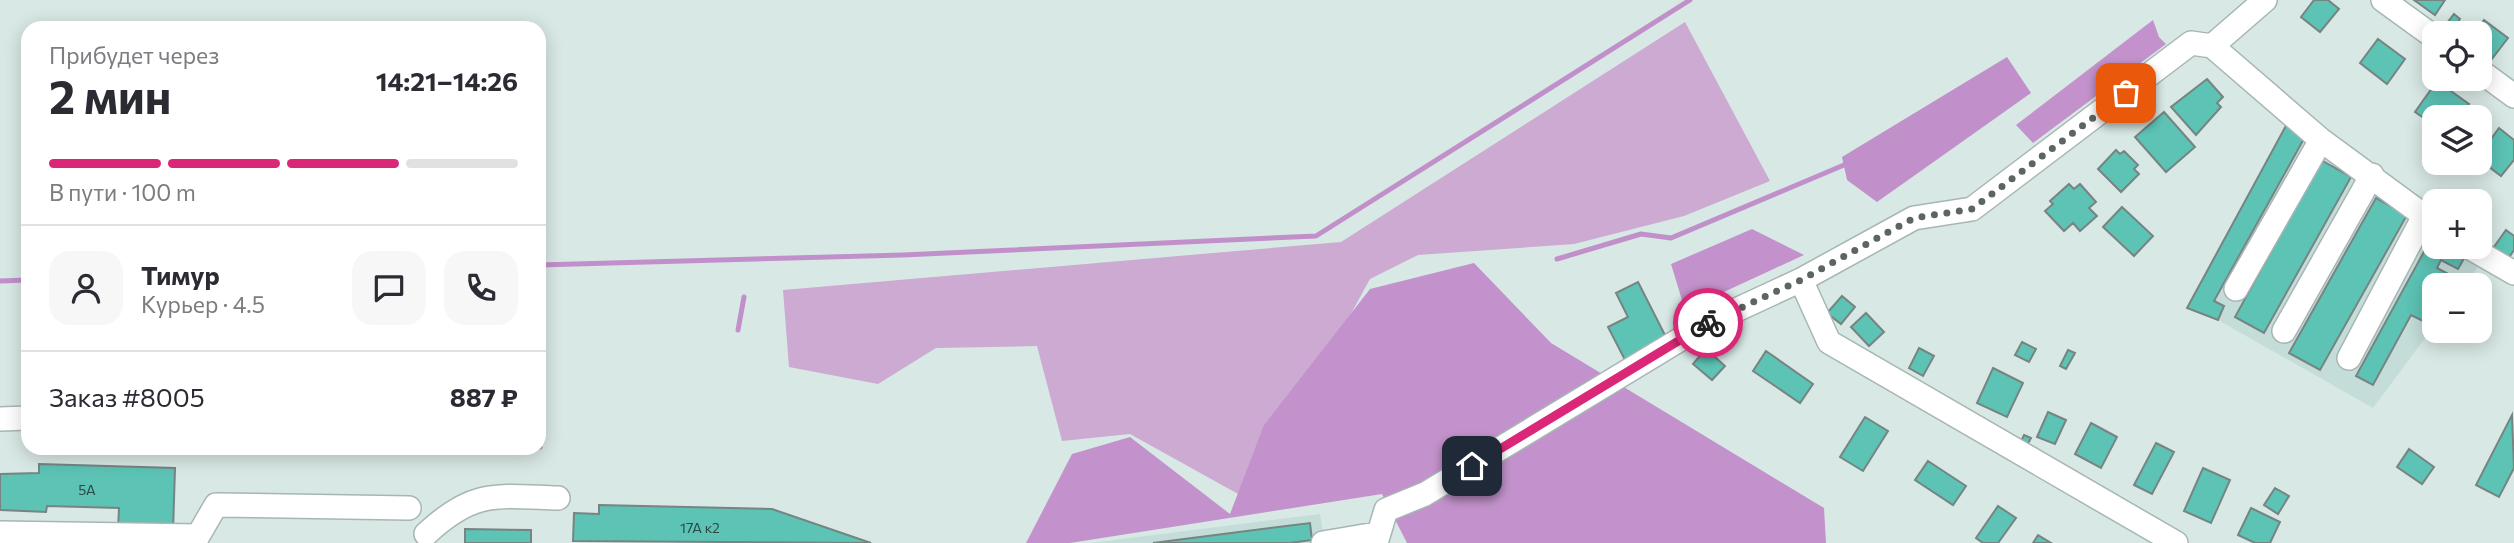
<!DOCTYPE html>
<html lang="ru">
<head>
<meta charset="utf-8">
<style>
	:root { --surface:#fff; --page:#f7f7f7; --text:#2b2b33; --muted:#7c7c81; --line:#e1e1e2; --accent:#db2777 }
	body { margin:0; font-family:Commissioner,sans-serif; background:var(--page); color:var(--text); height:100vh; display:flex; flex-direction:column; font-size:26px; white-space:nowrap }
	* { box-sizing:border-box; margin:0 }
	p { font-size:23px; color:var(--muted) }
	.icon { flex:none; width:38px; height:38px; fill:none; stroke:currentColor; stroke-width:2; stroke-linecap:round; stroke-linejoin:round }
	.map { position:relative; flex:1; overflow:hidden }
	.details { position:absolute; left:21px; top:21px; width:525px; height:434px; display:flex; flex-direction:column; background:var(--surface); border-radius:21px; box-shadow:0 4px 18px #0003 }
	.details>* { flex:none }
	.tools { position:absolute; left:2422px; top:21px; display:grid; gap:14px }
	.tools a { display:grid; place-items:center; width:70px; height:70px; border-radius:14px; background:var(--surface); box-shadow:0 4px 18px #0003; font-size:35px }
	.pin { position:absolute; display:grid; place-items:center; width:60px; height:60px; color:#fff; margin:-30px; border-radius:14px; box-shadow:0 4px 10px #0006 }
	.courier { position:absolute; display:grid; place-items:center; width:70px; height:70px; margin:-35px; border:5px solid #db2777; border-radius:50%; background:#fff; color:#222; box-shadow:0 2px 9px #0007 }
	.head em { font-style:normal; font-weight:700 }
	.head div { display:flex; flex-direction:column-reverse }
	.head { display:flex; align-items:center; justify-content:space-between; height:119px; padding:0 28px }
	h1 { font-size:46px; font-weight:700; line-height:52px }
	.bar { display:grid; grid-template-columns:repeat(4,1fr); gap:10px 7px; align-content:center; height:84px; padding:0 28px }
	.bar i { height:9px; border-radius:5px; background:var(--line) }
	.bar .selected { background:var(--accent) }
	.bar p { grid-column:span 4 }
	.line { display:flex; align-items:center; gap:18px; padding:0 28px; border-top:2px solid var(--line) }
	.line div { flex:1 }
	.round { display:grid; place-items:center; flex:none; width:74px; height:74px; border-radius:21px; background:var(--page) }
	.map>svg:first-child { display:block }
	.built { fill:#c4ddd9 }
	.green { fill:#ccaad2 }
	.forest { fill:#c392cc }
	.water { fill:#c190ca }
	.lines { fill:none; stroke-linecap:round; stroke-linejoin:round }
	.stream { stroke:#c190ca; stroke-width:5 }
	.building { fill:#5cc3b5; stroke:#768482; stroke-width:2 }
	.minor-casing { stroke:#a7b6b4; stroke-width:26 }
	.minor { stroke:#fff; stroke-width:23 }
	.done { stroke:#5c6564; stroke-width:7; stroke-dasharray:0 12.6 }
	.route { stroke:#db2777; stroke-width:9 }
	.labels { text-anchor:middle; stroke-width:5; stroke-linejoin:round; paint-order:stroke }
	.number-label { font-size:14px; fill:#2a4844 }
</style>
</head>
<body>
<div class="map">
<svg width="2514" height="543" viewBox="0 0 2514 543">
	<rect width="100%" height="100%" fill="#d8e8e5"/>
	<path class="built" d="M2288 122 2434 227V247H2461L2482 262 2464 285H2434V326L2373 408 2218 320 2187 308Z
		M1320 514 1325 543H1091Z"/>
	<path class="green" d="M1685 22 1770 181 1684 216 1574 244 1418 255 1370 279 1249 500 1130 434 1062 441 1037 346 936 348 878 384 789 367 783 290 1341 242Z"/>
	<path class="forest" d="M2153 20 2159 37 2166 44 2033 143 2016 125Z
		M1752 229 1804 255 1685 310 1671 264Z
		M1474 263 1551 343 1824 508 1826 543H1407L1382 494 1070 543H1026L1072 454 1130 437 1230 514 1264 425 1370 289Z"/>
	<path class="water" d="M2007 57 2031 93 1877 202 1847 180 1842 157Z"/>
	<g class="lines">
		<path class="stream" d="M1557 259 1641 234 1671 238 1844 165
			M539 265 903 255 1316 236 1690 0
			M0 281 28 280
			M738 330 744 297
			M539 447H540"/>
	</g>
	<path class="building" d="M2314 0H2328L2339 9 2320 32 2301 17Z
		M2414 0H2445L2435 15Z
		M2454 14 2460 19 2450 33H2445L2441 31Z
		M2484 20 2508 38 2491 60 2480 52V33H2475Z
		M2378 39 2405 59 2387 84 2360 63Z
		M2207 79 2223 97 2217 103 2221 107 2196 135 2171 107Z
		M2437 81 2469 104 2460 117H2434V125L2415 112Z
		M2164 112 2195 147 2166 172 2135 137Z
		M2288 122 2306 135 2214 301 2224 306 2218 320 2187 308Z
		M2499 128 2514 140V160L2501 176 2480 160V154Z
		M2116 150 2120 154 2124 151 2138 165 2134 169 2139 174 2121 192 2098 169Z
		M2321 160 2351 177 2264 333 2235 317Z
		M2069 184 2074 189 2080 184 2096 202 2089 208 2097 216 2080 231 2073 223 2064 231 2045 211 2053 204 2050 201Z
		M2376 198 2407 215 2320 370 2289 353Z
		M2122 207 2153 236 2134 256 2103 227Z
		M2506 230 2514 236V250L2506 262 2491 251Z
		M2432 237 2434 247H2450L2466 255 2458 269 2441 260 2437 268 2452 276 2448 285H2434V309L2427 323 2411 315 2373 385 2356 376Z
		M1638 282 1667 339 1625 360 1608 327 1628 317 1616 293Z
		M1842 296 1855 307 1841 324 1827 313Z
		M1866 313 1884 332 1869 346 1851 327Z
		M2022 342 2036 349 2029 362 2015 355Z
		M1919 348 1934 356 1923 376 1909 368Z
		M1706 349 1725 366 1712 380 1693 364Z
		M2068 350 2075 353 2066 369 2060 366Z
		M1766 351 1813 384 1800 403 1753 371Z
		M1993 368 2023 383 2007 417 1977 403Z
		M2048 412 2066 420 2055 444 2037 437Z
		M2512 415 2514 468 2499 497 2476 485Z
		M1865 417 1888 431 1863 471 1840 457Z
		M2091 423 2117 437 2101 468 2075 454Z
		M2024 435 2031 438 2025 449 2019 446Z
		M2156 443 2174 452 2152 494 2134 485Z
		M2409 449 2434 467 2422 484 2397 467Z
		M1928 461 1966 486 1953 505 1915 480Z
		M39 464 175 468 173 532 118 530 119 508 47 506 46 512 0 510V474L39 473Z
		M2203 468 2230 480 2211 523 2184 511Z
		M2275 488 2289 496 2278 514 2264 505Z
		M599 505 772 509 871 543 573 541 574 513 599 514Z
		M1998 506 2016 518 1998 543H1983L1976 538Z
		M2251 508 2280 522 2270 543H2255L2238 535Z
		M1310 523 1312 540 1290 543H1153Z
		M465 529 531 530V543H465Z
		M2038 535 2051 543H2033Z"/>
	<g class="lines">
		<defs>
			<path id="minor" d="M2383 0 2434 37
				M2212 46 2265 0
				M2480 71 2514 96
				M2469 247 2514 273
				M1801 280 1829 342 2176 543
				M2236 289 2321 140
				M2284 331 2372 175
				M2349 358 2424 216
				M0 419 28 418
				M0 533 198 536 216 505 409 508
				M426 534C474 489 497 496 558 498
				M1323 543 1376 534
				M1376 543 1386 510 1425 494 1704 325 1801 280 1914 218 1972 209 2191 43 2212 46 2321 140 2434 223"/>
		</defs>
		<use href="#minor" class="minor-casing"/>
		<use href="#minor" class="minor"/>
	</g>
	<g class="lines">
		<path class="done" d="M1708 323 1801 280 1914 218 1972 209 2126 93"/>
		<path class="route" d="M1472 466 1708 323"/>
	</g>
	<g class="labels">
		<g class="number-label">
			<text x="87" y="495">5А</text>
			<text x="700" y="533">17А к2</text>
		</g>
	</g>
</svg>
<div class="tools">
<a><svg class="icon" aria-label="locate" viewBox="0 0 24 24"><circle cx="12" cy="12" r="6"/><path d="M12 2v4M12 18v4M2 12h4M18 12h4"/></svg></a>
<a><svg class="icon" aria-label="layers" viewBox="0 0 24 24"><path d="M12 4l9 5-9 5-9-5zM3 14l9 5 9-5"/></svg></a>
<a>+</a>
<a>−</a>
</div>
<div class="pin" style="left:2126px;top:93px;background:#ea580c"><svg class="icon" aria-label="bag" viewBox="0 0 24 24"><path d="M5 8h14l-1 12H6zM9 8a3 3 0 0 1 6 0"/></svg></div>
<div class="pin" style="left:1472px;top:466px;background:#1f2937"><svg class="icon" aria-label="home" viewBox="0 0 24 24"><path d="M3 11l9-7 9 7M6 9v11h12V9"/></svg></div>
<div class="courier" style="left:1708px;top:323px"><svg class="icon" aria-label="bike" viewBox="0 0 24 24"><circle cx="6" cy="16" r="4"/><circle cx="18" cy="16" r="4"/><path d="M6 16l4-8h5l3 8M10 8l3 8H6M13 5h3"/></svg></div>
<section class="details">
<div class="head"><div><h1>2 мин</h1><p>Прибудет через</p></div><em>14:21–14:26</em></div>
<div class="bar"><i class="selected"></i><i class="selected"></i><i class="selected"></i><i></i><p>В пути · 100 m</p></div>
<div class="line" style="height:126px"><a class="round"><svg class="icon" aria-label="person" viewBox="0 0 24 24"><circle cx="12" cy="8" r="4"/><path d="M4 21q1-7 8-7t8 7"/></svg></a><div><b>Тимур</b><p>Курьер · 4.5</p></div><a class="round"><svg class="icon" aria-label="chat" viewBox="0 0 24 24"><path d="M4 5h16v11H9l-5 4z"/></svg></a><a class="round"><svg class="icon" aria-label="phone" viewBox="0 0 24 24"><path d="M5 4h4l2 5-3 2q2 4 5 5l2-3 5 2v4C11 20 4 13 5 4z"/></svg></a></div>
<div class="line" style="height:91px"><div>Заказ #8005</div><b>887 ₽</b></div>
</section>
</div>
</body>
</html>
